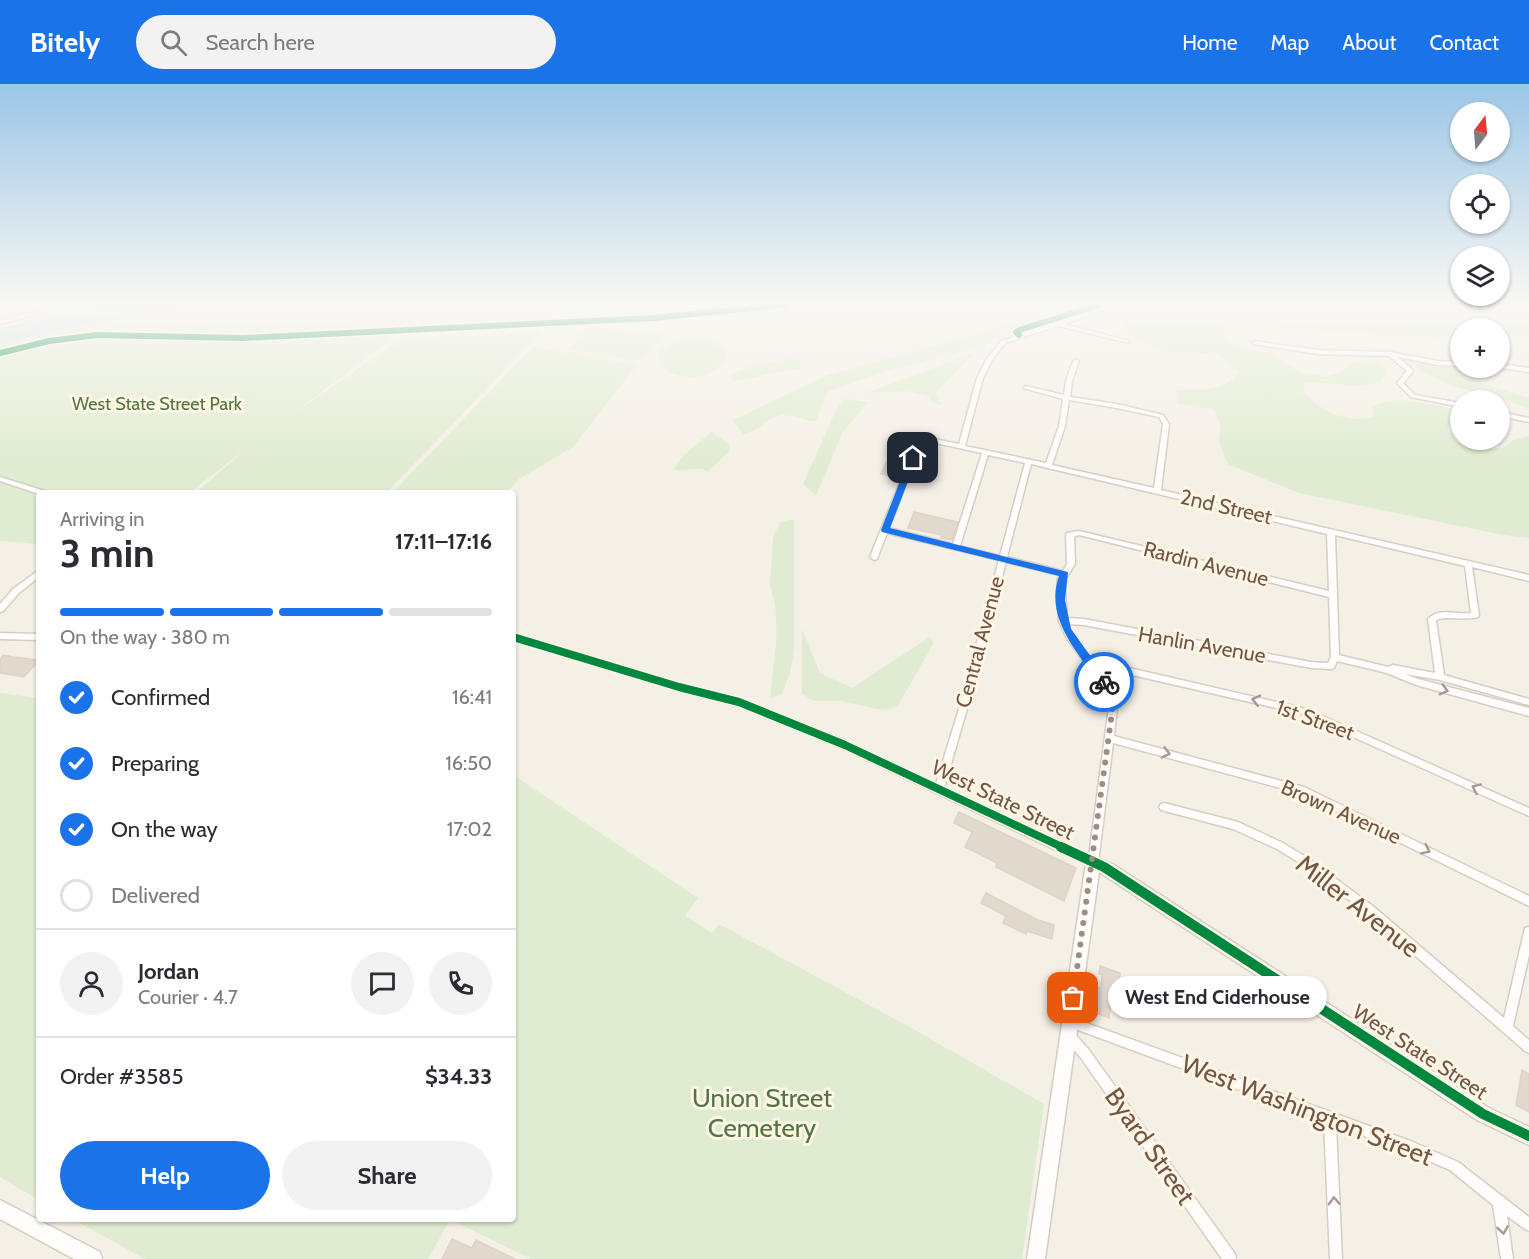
<!DOCTYPE html>
<html lang="en">
<head>
<meta charset="utf-8">
<style>
	:root { --surface:#fff; --page:#f2f2f3; --text:#2b2b33; --muted:#7c7c81; --line:#e1e1e2; --accent:#1a73e8 }
	body { margin:0; font-family:Cabin,sans-serif; background:var(--page); color:var(--text); height:100vh; display:flex; flex-direction:column; font-size:22px; white-space:nowrap }
	* { box-sizing:border-box; margin:0 }
	p { font-size:20px; color:var(--muted) }
	.icon { flex:none; width:33px; height:33px; fill:none; stroke:currentColor; stroke-width:2; stroke-linecap:round; stroke-linejoin:round }
	.map { position:relative; flex:1; overflow:hidden }
	.drawer { position:absolute; left:36px; top:406px; width:480px; height:732px; display:flex; flex-direction:column; background:var(--surface); border-radius:6px; box-shadow:0 2px 4px #0004 }
	.drawer>* { flex:none }
	.needle { width:39px; rotate:16deg }
	.controls { position:absolute; left:1450px; top:18px; display:grid; gap:12px }
	.controls a { display:grid; place-items:center; width:60px; height:60px; border-radius:50%; background:var(--surface); box-shadow:0 2px 4px #0004; font-size:30px }
	.pin { position:absolute; display:grid; place-items:center; width:51px; height:51px; color:#fff; margin:-26px; border-radius:12px; box-shadow:0 3px 9px #0006 }
	.courier { position:absolute; display:grid; place-items:center; width:60px; height:60px; margin:-30px; border:4px solid #1a73e8; border-radius:50%; background:#fff; color:#222; box-shadow:0 2px 8px #0007 }
	.bubble { position:absolute; height:42px; border-radius:21px; background:var(--surface); box-shadow:0 2px 4px #0004; font-size:20px; font-weight:700; line-height:42px; text-align:center }
	.overview em { font-style:normal; font-weight:700 }
	.overview div { display:flex; flex-direction:column-reverse }
	.overview { display:flex; align-items:center; justify-content:space-between; height:102px; padding:0 24px }
	h1 { font-size:39px; font-weight:700; line-height:45px }
	.bar { display:grid; grid-template-columns:repeat(4,1fr); gap:9px 6px; align-content:center; height:72px; padding:0 24px }
	.bar i { height:8px; border-radius:4px; background:var(--line) }
	.bar .current { background:var(--accent) }
	.bar p { grid-column:span 4 }
	.line { display:flex; align-items:center; gap:15px; padding:0 24px; border-top:2px solid var(--line) }
	.line div { flex:1 }
	.round { display:grid; place-items:center; flex:none; width:63px; height:63px; border-radius:32px; background:var(--page) }
	ol { padding:0 24px; list-style:none }
	li { display:flex; align-items:center; gap:18px; height:66px }
	li p { margin-inline-start:auto }
	li .icon { padding:6px; border-radius:50%; background:var(--accent); color:#fff; stroke-width:4 }
	li:last-child { color:var(--muted) }
	li i { width:33px; height:33px; border:3px solid var(--line); border-radius:50% }
	.button { display:flex; gap:12px; margin-top:auto; padding:12px 24px }
	.button a { flex:1; height:69px; border-radius:36px; background:var(--accent); color:#fff; font-size:24px; font-weight:700; line-height:69px; text-align:center }
	.button a+a { background:var(--page); color:var(--text) }
	header { display:flex; align-items:center; gap:36px; box-sizing:border-box; height:84px; padding:0 30px; background:var(--accent); color:#fff }
	header strong { font-size:28px }
	nav { display:flex; gap:33px; margin-inline-start:auto; font-size:21px }
	.search { width:420px; height:54px; background:var(--page); display:flex; align-items:center; gap:15px; box-sizing:border-box; padding:0 21px; border-radius:33px; color:var(--muted); font-size:22px }
	.map>svg:first-child { display:block }
	.green { fill:#e0ecd1 }
	.water { fill:#c8e2e5 }
	.building { fill:#e1d8ce; stroke:#ddd3c9; stroke-width:1.5 }
	.lines { fill:none; stroke-linecap:round; stroke-linejoin:round }
	.street-casing { stroke:#d6cdc4; stroke-width:3 }
	.secondary-casing { stroke:#d5ccc3; stroke-width:3 }
	.street { fill:#fefdfb; fill-rule:evenodd }
	.secondary { fill:#fefdfb; fill-rule:evenodd }
	.rail-casing { stroke:#e3e1e3; stroke-width:3 }
	.rail { stroke:#fff5e5; stroke-width:1.5; stroke-dasharray:5; stroke-linecap:butt }
	.cycleway-far2-casing { stroke:#fff5e5; stroke-width:9 }
	.cycleway-far1-casing { stroke:#fff5e5; stroke-width:11 }
	.cycleway-casing { stroke:#fff5e5; stroke-width:14 }
	.cycleway-far2 { stroke:#00873e; stroke-width:6 }
	.cycleway-far1 { stroke:#00873e; stroke-width:8 }
	.cycleway { stroke:#00873e; stroke-width:10 }
	.oneway { stroke:#a99990 }
	.route { fill:#1a73e8 }
	.done { stroke:#9f8d7f; stroke-width:6; stroke-dasharray:0 10.8 }
	.labels { text-anchor:middle; stroke-width:6; stroke-linejoin:round; paint-order:stroke }
	.far-park-label { font-size:18px; fill:#507741; stroke:#fff5e5 }
	.street-label { font-size:21px; fill:#715748; stroke:#fff5e5 }
	.near-street-label { font-size:26px; fill:#715748; stroke:#fff5e5 }
	.near-park-label { font-size:26px; fill:#507741; stroke:#fff5e5 }
</style>
</head>
<body>
<header>
<strong>Bitely</strong>
<div class="search"><svg class="icon" aria-label="search" viewBox="0 0 24 24"><circle cx="10" cy="10" r="6"/><path d="M15 15l6 6"/></svg>Search here</div>
<nav><a>Home</a><a>Map</a><a>About</a><a>Contact</a></nav>
</header>
<div class="map">
<svg width="1529" height="1175" viewBox="0 0 1529 1175">
	<rect width="100%" height="100%" fill="#f5f0e6"/>
	<path class="green" d="M694 221H765L687 230 417 241 439 222 575 225Z
		M1064 221H1106L1035 246 1019 243 1010 246 983 261 883 288 827 308 816 337C805 337 798 332 788 331 771 329 759 346 744 351L733 336 828 291 1051 229Z
		M1187 221H1529V250L1500 252V244H1461V255H1457L1233 241 1222 248 1228 259 1269 270 1303 289 1325 293 1340 289 1348 281 1361 276 1382 277 1387 288 1381 297 1366 302 1305 298 1303 308C1323 328 1344 339 1373 333L1372 322C1400 311 1432 322 1461 326V335L1455 337 1447 345 1457 359 1482 366 1503 364 1513 356 1529 352V454L1503 451 1299 409 1228 380 1219 359 1220 340 1214 325 1177 320 1176 306C1200 305 1225 309 1239 287L1218 270 1166 267 1134 254 1125 245 1116 228 1141 224 1184 223Z
		M348 222 433 224 290 332 402 254 543 247 386 409H195L250 362 189 409 39 410V460L0 457V260L144 231 251 224Z
		M588 242 663 251 643 277 569 265Z
		M692 254C768 259 700 318 660 281L659 269C668 258 679 256 692 254Z
		M533 263 637 281 573 363 519 395 506 409H392Z
		M974 269 936 309 937 315 942 321 932 319 928 312 908 307 866 309Z
		M1400 274 1455 283 1464 293 1474 297 1529 314V325L1493 311 1459 304 1419 287 1417 282Z
		M790 275 800 276 801 284 734 297 729 292 753 281Z
		M845 315 867 318 842 350 816 412 803 400 836 326Z
		M711 348 729 360 730 367 708 387C693 381 686 390 674 385L683 372Z
		M794 435V567L790 589 782 610 770 614 777 550 775 520 770 502 773 454 780 438Z
		M802 545 820 589 852 604 930 553 934 559 897 623 883 626 841 617H814L802 610Z
		M0 609 39 614V1116L0 1093Z
		M513 691 698 814 685 832 712 849 719 840 906 941 1044 1020 1022 1175H531L451 1136H513Z
		M74 1136H450L428 1175H145Z"/>
	<path class="water" d="M105 221H694L575 225 439 222 208 223 94 239 0 260V244Z"/>
	<path class="building" d="M888 375 902 378 896 393 881 390Z
		M914 428 958 438 952 456 941 454 942 451 908 444Z
		M3 571 13 573 39 576 24 593 0 589V575Z
		M959 728 1076 784 1064 817 996 783 997 779 965 763 972 748 954 739Z
		M986 809 1038 836 1054 841 1052 855 1027 847 1026 850 1003 839 1006 832 981 819Z
		M1100 882 1120 889 1119 900 1113 898 1109 934 1091 927 1095 903 1101 904 1102 891 1099 890Z
		M1522 986 1529 990V1028L1516 1021Z
		M452 1155 472 1164 476 1156 515 1175H442Z"/>
	<g class="lines">
		<defs>
			<path id="street" d="M64 221H73L0 240V236Z
				M1110 221H1118L1064 240 1129 257V259L1058 242 1005 259 992 276 983 294 965 362 1046 379 1059 342 1063 315 1023 304 1026 302 1064 311 1066 297 1073 277 1076 275 1079 277 1072 297 1070 313 1117 320 1163 331 1169 340 1161 406 1529 491V497L1472 483 1479 531 1478 533C1463 537 1448 531 1436 536L1444 591 1529 615V621L1440 596 1405 590 1418 595 1529 624V632L1416 601 1387 589 1337 577 1334 584 1331 585 1311 584 1084 541 1068 540 1072 550 1092 577H1099L1307 625 1529 724V732L1302 630 1097 583 1118 614 1114 652 1304 703 1529 812V822L1299 709 1113 659 1098 779 1096 782 1093 784 842 664 738 621 679 606 513 556V550L679 600 742 616 848 658 936 700 961 618 999 476 887 449 877 475 874 476 870 473 915 360 925 353 959 360 977 294 986 276 1001 257ZM1069 316 1117 324 1159 333 1163 340 1154 404 1052 381 1065 342ZM926 357 982 369 953 460 889 444 921 361ZM988 371 1025 379 1000 472 960 462ZM1031 380 1327 450 1329 507 1079 447 1067 449 1066 451 1067 480 1063 487 1007 473ZM1079 451 1329 513 1331 573 1328 579 1311 578 1084 535 1067 534 1065 507 1066 494 1075 480 1074 453ZM1335 451 1465 482 1471 529C1456 531 1439 523 1428 535L1435 589 1393 581 1388 583 1339 571ZM1006 478 1060 491 1058 494 1057 507 1059 537 1066 553 1110 615 1089 772 944 704 969 618Z
				M1255 257 1318 266 1390 268 1438 277 1461 278V282L1438 281 1398 273 1413 286 1412 289 1403 299 1415 311 1461 319V323L1411 313 1397 299 1407 287 1389 272 1318 270 1253 260V258Z
				M1500 280 1529 284V288L1499 284H1500Z
				M1500 328 1529 334V338L1500 332Z
				M0 393 48 408 49 410H39L0 397Z
				M39 486V493L19 509 3 527 0 528V520L13 505Z
				M0 549 39 550V556L0 555Z
				M1164 719 1238 738 1283 759 1309 775 1374 823 1504 934 1524 848 1525 844 1529 843V871L1513 942 1529 956V969L1525 967 1366 829 1303 781 1277 765 1233 745 1161 726 1159 723 1161 720Z
				M1070 933 1413 1058 1458 1078 1529 1133V1147L1525 1145 1507 1132 1513 1175H1501L1493 1121 1450 1086 1411 1069 1336 1042 1342 1175H1330L1324 1037 1070 943 1066 942 1065 938 1066 934Z
				M1069 946 1073 948 1089 966 1235 1170 1236 1175H1222L1081 974 1065 956 1063 952 1065 948Z"/>
			<path id="secondary" d="M1093 772 1114 781 1489 1024 1529 1043V1061L1477 1036 1099 788 1045 1175H1027L1086 779 1088 774Z
				M0 1116 100 1168 102 1175H74L0 1135Z"/>
		</defs>
		<use href="#street" class="street-casing"/>
		<use href="#secondary" class="secondary-casing"/>
		<use href="#street" class="street"/>
		<use href="#secondary" class="secondary"/>
		<defs>
			<path id="rail" d="M0 224 12 221"/>
		</defs>
		<use href="#rail" class="rail-casing"/>
		<use href="#rail" class="rail"/>
		<defs>
			<path id="cycleway-far2" d="M1019 251 1016 248 1022 245 1099 221
				M0 269 49 257 97 251 243 254 653 234 784 221"/>
			<path id="cycleway-far1" d="M513 553 679 603 739 618 845 661 1064 764"/>
			<path id="cycleway" d="M1061 763 1104 783 1483 1030 1529 1052"/>
		</defs>
		<use href="#cycleway-far2" class="cycleway-far2-casing"/>
		<use href="#cycleway-far1" class="cycleway-far1-casing"/>
		<use href="#cycleway" class="cycleway-casing"/>
		<use href="#cycleway-far2" class="cycleway-far2"/>
		<use href="#cycleway-far1" class="cycleway-far1"/>
		<use href="#cycleway" class="cycleway"/>
	</g>
	<defs><path id="oneway-chevron" d="M-2-3.5L2.5 0L-2 3.5" fill="none" stroke-width="1.6" stroke-linecap="round" stroke-linejoin="round" transform="scale(1.5)"/></defs>
	<g class="oneway">
		<use href="#oneway-chevron" transform="translate(1444 606) rotate(15)"/>
		<use href="#oneway-chevron" transform="translate(1256 616) rotate(-167)"/>
		<use href="#oneway-chevron" transform="translate(1166 669) rotate(15)"/>
		<use href="#oneway-chevron" transform="translate(1476 704) rotate(-156)"/>
		<use href="#oneway-chevron" transform="translate(1426 766) rotate(26)"/>
		<use href="#oneway-chevron" transform="translate(1334 1117) rotate(-92)"/>
		<use href="#oneway-chevron" transform="translate(1503 1146) rotate(81)"/>
	</g>
	<linearGradient id="sky" x2="0" y2="1"><stop stop-color="#9bc6e7"/><stop offset="0.57" stop-color="#faf8f4"/><stop offset="1" stop-color="#faf8f4" stop-opacity="0"/></linearGradient>
	<rect width="1529" height="385" fill="url(#sky)"/>
	<path class="route" d="M913 371 917 374 890 444 1068 488 1065 516 1071 545 1107 595V600H1100C1078 569 1044 534 1059 492L882 448 881 446 909 374Z"/>
	<g class="lines">
		<path class="done" d="M1073 914 1114 614 1104 598"/>
	</g>
	<g class="labels">
		<g class="far-park-label">
			<text x="157" y="326">West State Street Park</text>
		</g>
		<g class="street-label">
			<text transform="translate(1226 423) rotate(13)" y="7">2nd Street</text>
			<text transform="translate(1206 480) rotate(14)" y="7">Rardin Avenue</text>
			<text transform="translate(980 558) rotate(-75)" y="7">Central Avenue</text>
			<text transform="translate(1202 561) rotate(10)" y="7">Hanlin Avenue</text>
			<text transform="translate(1315 636) rotate(20)" y="7">1st Street</text>
			<text transform="translate(1003 716) rotate(26)" y="7">West State Street</text>
			<text transform="translate(1341 728) rotate(24)" y="7">Brown Avenue</text>
			<text transform="translate(1420 968) rotate(33)" y="7">West State Street</text>
		</g>
		<g class="near-street-label">
			<text transform="translate(1358 822) rotate(38)" y="9">Miller Avenue</text>
			<text transform="translate(1307 1026) rotate(21)" y="9">West Washington Street</text>
			<text transform="translate(1150 1062) rotate(55)" y="9">Byard Street</text>
		</g>
		<g class="near-park-label">
			<text x="762" y="1023">Union Street<tspan x="762" dy="30">Cemetery</tspan></text>
		</g>
	</g>
</svg>
<div class="controls">
<a><svg class="needle" viewBox="-14 -14 28 28"><path d="M0-13l5 13h-10z" fill="#e53935"/><path d="M0 13l5-13h-10z" fill="#7c7c81"/></svg></a>
<a><svg class="icon" aria-label="locate" viewBox="0 0 24 24"><circle cx="12" cy="12" r="6"/><path d="M12 2v4M12 18v4M2 12h4M18 12h4"/></svg></a>
<a><svg class="icon" aria-label="layers" viewBox="0 0 24 24"><path d="M12 4l9 5-9 5-9-5zM3 14l9 5 9-5"/></svg></a>
<a>+</a>
<a>−</a>
</div>
<div class="pin" style="left:1073px;top:914px;background:#ea580c"><svg class="icon" aria-label="bag" viewBox="0 0 24 24"><path d="M5 8h14l-1 12H6zM9 8a3 3 0 0 1 6 0"/></svg></div>
<div class="pin" style="left:913px;top:374px;background:#1f2937"><svg class="icon" aria-label="home" viewBox="0 0 24 24"><path d="M3 11l9-7 9 7M6 9v11h12V9"/></svg></div>
<div class="courier" style="left:1104px;top:598px"><svg class="icon" aria-label="bike" viewBox="0 0 24 24"><circle cx="6" cy="16" r="4"/><circle cx="18" cy="16" r="4"/><path d="M6 16l4-8h5l3 8M10 8l3 8H6M13 5h3"/></svg></div>
<div class="bubble" style="left:1108px;top:892px;width:219px">West End Ciderhouse</div>
<section class="drawer">
<div class="overview"><div><h1>3 min</h1><p>Arriving in</p></div><em>17:11–17:16</em></div>
<div class="bar"><i class="current"></i><i class="current"></i><i class="current"></i><i></i><p>On the way · 380 m</p></div>
<ol>
<li><svg class="icon" aria-label="check" viewBox="0 0 24 24"><path d="M5 12l5 5 9-10"/></svg>Confirmed<p>16:41</p></li>
<li><svg class="icon" aria-label="check" viewBox="0 0 24 24"><path d="M5 12l5 5 9-10"/></svg>Preparing<p>16:50</p></li>
<li><svg class="icon" aria-label="check" viewBox="0 0 24 24"><path d="M5 12l5 5 9-10"/></svg>On the way<p>17:02</p></li>
<li><i></i>Delivered</li>
</ol>
<div class="line" style="height:108px"><a class="round"><svg class="icon" aria-label="person" viewBox="0 0 24 24"><circle cx="12" cy="8" r="4"/><path d="M4 21q1-7 8-7t8 7"/></svg></a><div><b>Jordan</b><p>Courier · 4.7</p></div><a class="round"><svg class="icon" aria-label="chat" viewBox="0 0 24 24"><path d="M4 5h16v11H9l-5 4z"/></svg></a><a class="round"><svg class="icon" aria-label="phone" viewBox="0 0 24 24"><path d="M5 4h4l2 5-3 2q2 4 5 5l2-3 5 2v4C11 20 4 13 5 4z"/></svg></a></div>
<div class="line" style="height:78px"><div>Order #3585</div><b>$34.33</b></div>
<div class="button"><a>Help</a><a>Share</a></div>
</section>
</div>
</body>
</html>
